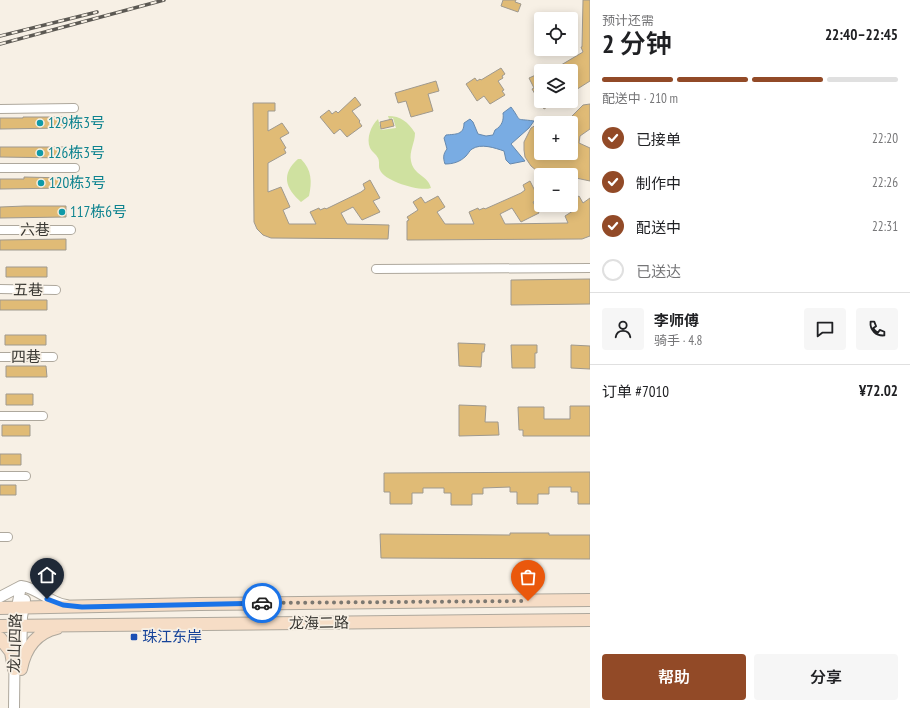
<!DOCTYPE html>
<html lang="zh">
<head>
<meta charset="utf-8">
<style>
	:root { --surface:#fff; --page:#f6f6f6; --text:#202124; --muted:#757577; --line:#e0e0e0; --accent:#924a27 }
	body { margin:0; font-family:"PT Sans Narrow","Noto Sans SC",sans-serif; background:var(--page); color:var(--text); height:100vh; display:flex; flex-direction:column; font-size:15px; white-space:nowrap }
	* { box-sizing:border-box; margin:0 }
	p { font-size:13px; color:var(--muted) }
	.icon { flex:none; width:22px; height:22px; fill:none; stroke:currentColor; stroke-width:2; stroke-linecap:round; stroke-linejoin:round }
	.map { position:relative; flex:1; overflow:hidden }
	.sheet { display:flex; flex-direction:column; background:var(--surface); width:320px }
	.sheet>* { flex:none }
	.tools { position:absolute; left:534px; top:12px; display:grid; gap:8px }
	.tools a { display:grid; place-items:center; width:44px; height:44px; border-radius:4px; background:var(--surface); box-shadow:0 2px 10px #0003; font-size:20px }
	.pin { position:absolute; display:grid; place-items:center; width:34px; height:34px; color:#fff; margin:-41px -17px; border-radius:50% 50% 50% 0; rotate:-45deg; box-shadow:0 0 4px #0007 }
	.pin .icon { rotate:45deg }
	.courier { position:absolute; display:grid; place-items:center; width:40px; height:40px; margin:-20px; border:3px solid #1a73e8; border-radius:50%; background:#fff; color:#222; box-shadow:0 1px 5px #0007 }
	.head em { font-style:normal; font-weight:600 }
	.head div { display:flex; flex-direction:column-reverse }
	.head { display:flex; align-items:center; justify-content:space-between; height:68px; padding:0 12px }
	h1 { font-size:26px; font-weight:600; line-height:30px }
	.bar { display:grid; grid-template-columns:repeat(4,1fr); gap:6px 4px; align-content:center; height:48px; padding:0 12px }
	.bar i { height:5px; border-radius:3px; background:var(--line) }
	.bar .selected { background:var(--accent) }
	.bar p { grid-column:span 4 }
	.line { display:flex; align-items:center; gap:10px; padding:0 12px; border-top:1px solid var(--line) }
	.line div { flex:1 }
	.round { display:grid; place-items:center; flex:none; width:42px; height:42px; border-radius:4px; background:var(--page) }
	ol { padding:0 12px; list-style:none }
	li { display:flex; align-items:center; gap:12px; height:44px }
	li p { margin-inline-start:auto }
	li .icon { padding:4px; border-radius:50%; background:var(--accent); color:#fff; stroke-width:4 }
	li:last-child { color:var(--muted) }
	li i { width:22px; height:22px; border:2px solid var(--line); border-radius:50% }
	.action { display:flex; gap:8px; margin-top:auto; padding:8px 12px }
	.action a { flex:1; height:46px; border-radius:4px; background:var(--accent); color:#fff; font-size:16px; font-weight:600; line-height:46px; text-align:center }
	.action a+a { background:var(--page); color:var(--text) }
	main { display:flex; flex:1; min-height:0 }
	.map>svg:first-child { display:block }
	.green { fill:#cfe1a0 }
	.water { fill:#79ace3; stroke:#6689ae }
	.building { fill:#e0bb76; stroke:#9f998e }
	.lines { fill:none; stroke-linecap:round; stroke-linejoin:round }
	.minor-casing { stroke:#aea89d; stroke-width:10 }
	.tertiary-casing { stroke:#aea89d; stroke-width:12 }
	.secondary-casing { stroke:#aea89d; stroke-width:14 }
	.minor { stroke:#fff; stroke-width:8 }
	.tertiary { stroke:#fff; stroke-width:10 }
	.secondary { stroke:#f6ddc6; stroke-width:12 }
	.rail-casing { stroke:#5c5953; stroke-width:3.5 }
	.rail { stroke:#f7f0e5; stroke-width:2; stroke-dasharray:6; stroke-linecap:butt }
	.done { stroke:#7c7871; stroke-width:4; stroke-dasharray:0 7.2 }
	.route { stroke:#1a73e8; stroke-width:5 }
	.culture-dot { fill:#0f9aa8; stroke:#f7f0e5; stroke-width:1.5 }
	.transit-dot { fill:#1a4fb4; stroke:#f7f0e5; stroke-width:1.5 }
	.labels { text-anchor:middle; stroke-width:3.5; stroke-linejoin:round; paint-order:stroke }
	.culture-label { font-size:15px; fill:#0d838f; stroke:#f7f0e5; text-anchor:start }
	.street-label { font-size:15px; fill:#393732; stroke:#f7f0e5 }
	.transit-label { font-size:15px; fill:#164399; stroke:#f7f0e5; text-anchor:start }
</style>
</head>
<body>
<main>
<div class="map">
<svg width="590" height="708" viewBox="0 0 590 708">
	<rect width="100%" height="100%" fill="#f7f0e5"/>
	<path class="green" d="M388 116C401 116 408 122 415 133 415 143 409 151 411 161 414 176 428 175 431 188 420 192 384 181 380 170 378 167 380 162 378 158 376 154 372 152 370 148 366 138 371 126 378 119L381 130 396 128 393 118 389 119Z
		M298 159H301C312 170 312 182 309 196L301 202C285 188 281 174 298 159Z"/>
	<path class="water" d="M511 107C523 123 513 118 534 121L529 128 511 144 525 161 510 164 506 160 504 151C495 148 481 143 472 149 470 150 468 154 466 156 460 162 453 164 445 164 443 158 443 154 447 149L444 138 446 135C456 134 464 135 464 123L470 119 473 122 478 134 486 136 493 135 495 130C502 126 504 120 503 113Z"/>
	<path class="building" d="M503 0H516L515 2 521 4 518 12 501 6Z
		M583 0H590V81L571 93V71H551L583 52 581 47H582Z
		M501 68 505 74 502 76 503 78 498 81 504 90 502 91 505 95 490 104 484 96 477 101 466 84 475 78 477 81 480 79 481 80Z
		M538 74 539 76 541 75V101H557L544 109 532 89 534 88 529 78Z
		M436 81 439 91 428 94 433 111 411 117 406 101 398 103 395 93Z
		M355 97 361 105 352 111 360 121 359 122 362 126 347 137 340 129 334 134 320 117 329 110 332 114 336 111 338 113Z
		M253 103H275V111H268V131L282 123 289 133 280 138 286 148 284 149 286 153 268 163V192L281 187 290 207 283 210 289 224H316L310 212 319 208 320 210 325 208 326 209 361 192 365 189 363 184 370 180 380 198 373 201 380 212 362 220 353 207 341 213 347 224 389 225 388 239 271 238 263 235 257 229 254 222Z
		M590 104V129L580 136 579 143 590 148V181L576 178 570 172 559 174H546L537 171 531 166 525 157 524 150V142L531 128 541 122V153H571V123H565L583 105Z
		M23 117H63V128L0 129V118H23Z
		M392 119 394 126 381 129 380 122Z
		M0 147H64V158L0 157Z
		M24 177 65 178V188L0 189V179H24Z
		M530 181 539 199 533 202 539 213 521 222 512 208 500 214 505 224 568 223 565 216 576 209 571 201 579 196 583 203 590 198V236L582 239 407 240V221L409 220 407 217 418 210 413 202 421 197 425 203 438 196 445 207 437 212 445 224H474L469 212 478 208 479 210 484 208 485 209 521 193 525 190 523 185Z
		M25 206H66V217L0 218V207Z
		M66 239V250H0V240Z
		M6 267H47V277H6Z
		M590 279V304L511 305V280Z
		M0 300H47V310H0Z
		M5 335H46V345H5Z
		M458 343 485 344 484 352H482L481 367 459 366Z
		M511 345H537V353H535V368H512Z
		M571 345 590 346V369L571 368Z
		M6 366H46L47 377H6Z
		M6 394H33V405H6Z
		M459 405 486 406 485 422H498L499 435 459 436Z
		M570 406H590V436H523V430H519L518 407H544V419H570Z
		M2 425H30V436H2Z
		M0 454H21V465H0Z
		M590 472V504H578V492H571V487H549V494H538V504H517V492H510V487L483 488V494H472V505H451V493H444V488H423V493H412V504H390V492H384V473Z
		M0 485H16V495H0Z
		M510 533H549V535H590V559L381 558 380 534 510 535Z"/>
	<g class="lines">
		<defs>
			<path id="minor" d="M0 109 74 108
				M0 168H75
				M0 230H71
				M376 269 590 268
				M0 289 56 290
				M0 357H53
				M0 416H43
				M0 476H26
				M0 537H8"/>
			<path id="tertiary" d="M0 597 21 586C38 588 48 602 66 605
				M21 662 22 617 25 600
				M14 708 15 618 21 586"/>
			<path id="secondary" d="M0 608 199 604 590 600
				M0 626 590 620
				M0 638 11 652 14 669
				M21 669C25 649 35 633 57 628"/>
		</defs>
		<use href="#minor" class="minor-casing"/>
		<use href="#tertiary" class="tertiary-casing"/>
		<use href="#secondary" class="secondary-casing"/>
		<use href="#minor" class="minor"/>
		<use href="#tertiary" class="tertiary"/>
		<use href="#secondary" class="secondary"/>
		<defs>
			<path id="rail" d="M0 36 97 12
				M0 44 164 0"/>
		</defs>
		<use href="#rail" class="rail-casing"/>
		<use href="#rail" class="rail"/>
	</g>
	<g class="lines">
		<path class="done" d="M262 603 528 601"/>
		<path class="route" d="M47 599 63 605 82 607 262 603"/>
	</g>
	<g class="culture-dot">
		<circle cx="40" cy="123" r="4"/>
		<circle cx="40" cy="153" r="4"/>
		<circle cx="41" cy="183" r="4"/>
		<circle cx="62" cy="212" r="4"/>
	</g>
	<rect class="transit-dot" x="130" y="633" width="8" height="8" rx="2"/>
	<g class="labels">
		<g class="culture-label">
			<text x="48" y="128">129栋3号</text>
			<text x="48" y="158">126栋3号</text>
			<text x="49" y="188">120栋3号</text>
			<text x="70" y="217">117栋6号</text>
		</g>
		<g class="street-label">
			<text x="35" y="235">六巷</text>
			<text transform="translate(28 290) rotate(1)" y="5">五巷</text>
			<text x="26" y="362">四巷</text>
			<text transform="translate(319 623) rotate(-1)" y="5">龙海二路</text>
			<text transform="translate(15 643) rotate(-88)" y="5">龙山四路</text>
		</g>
		<g class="transit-label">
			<text x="142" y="642">珠江东岸</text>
		</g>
	</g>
</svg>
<div class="tools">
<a><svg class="icon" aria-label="locate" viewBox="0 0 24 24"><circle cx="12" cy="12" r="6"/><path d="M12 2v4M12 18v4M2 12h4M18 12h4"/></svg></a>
<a><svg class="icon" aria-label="layers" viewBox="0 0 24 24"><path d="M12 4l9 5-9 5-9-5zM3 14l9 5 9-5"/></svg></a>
<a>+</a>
<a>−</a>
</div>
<div class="pin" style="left:528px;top:601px;background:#ea580c"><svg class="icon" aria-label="bag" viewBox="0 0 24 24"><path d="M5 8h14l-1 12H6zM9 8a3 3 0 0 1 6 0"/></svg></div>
<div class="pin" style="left:47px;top:599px;background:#1f2937"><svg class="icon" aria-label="home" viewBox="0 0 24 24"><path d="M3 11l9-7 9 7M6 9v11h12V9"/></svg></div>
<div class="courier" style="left:262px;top:603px"><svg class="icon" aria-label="car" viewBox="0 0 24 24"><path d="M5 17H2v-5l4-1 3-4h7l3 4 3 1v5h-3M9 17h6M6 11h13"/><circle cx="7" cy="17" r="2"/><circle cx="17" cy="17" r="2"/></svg></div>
</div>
<section class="sheet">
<div class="head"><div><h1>2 分钟</h1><p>预计还需</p></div><em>22:40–22:45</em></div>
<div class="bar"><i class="selected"></i><i class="selected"></i><i class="selected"></i><i></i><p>配送中 · 210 m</p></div>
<ol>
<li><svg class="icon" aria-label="check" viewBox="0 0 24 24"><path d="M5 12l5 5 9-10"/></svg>已接单<p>22:20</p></li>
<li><svg class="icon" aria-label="check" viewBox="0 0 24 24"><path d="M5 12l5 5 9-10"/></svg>制作中<p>22:26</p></li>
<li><svg class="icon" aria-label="check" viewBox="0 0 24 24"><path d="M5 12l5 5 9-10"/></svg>配送中<p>22:31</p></li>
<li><i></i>已送达</li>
</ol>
<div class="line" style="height:72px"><a class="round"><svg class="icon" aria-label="person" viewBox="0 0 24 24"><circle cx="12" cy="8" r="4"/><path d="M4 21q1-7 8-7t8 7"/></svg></a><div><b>李师傅</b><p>骑手 · 4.8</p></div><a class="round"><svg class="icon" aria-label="chat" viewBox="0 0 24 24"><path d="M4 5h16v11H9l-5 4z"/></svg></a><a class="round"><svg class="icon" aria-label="phone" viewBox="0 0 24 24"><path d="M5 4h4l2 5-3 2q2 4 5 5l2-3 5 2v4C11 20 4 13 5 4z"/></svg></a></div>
<div class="line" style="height:52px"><div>订单 #7010</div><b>¥72.02</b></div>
<div class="action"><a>帮助</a><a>分享</a></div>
</section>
</main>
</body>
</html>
